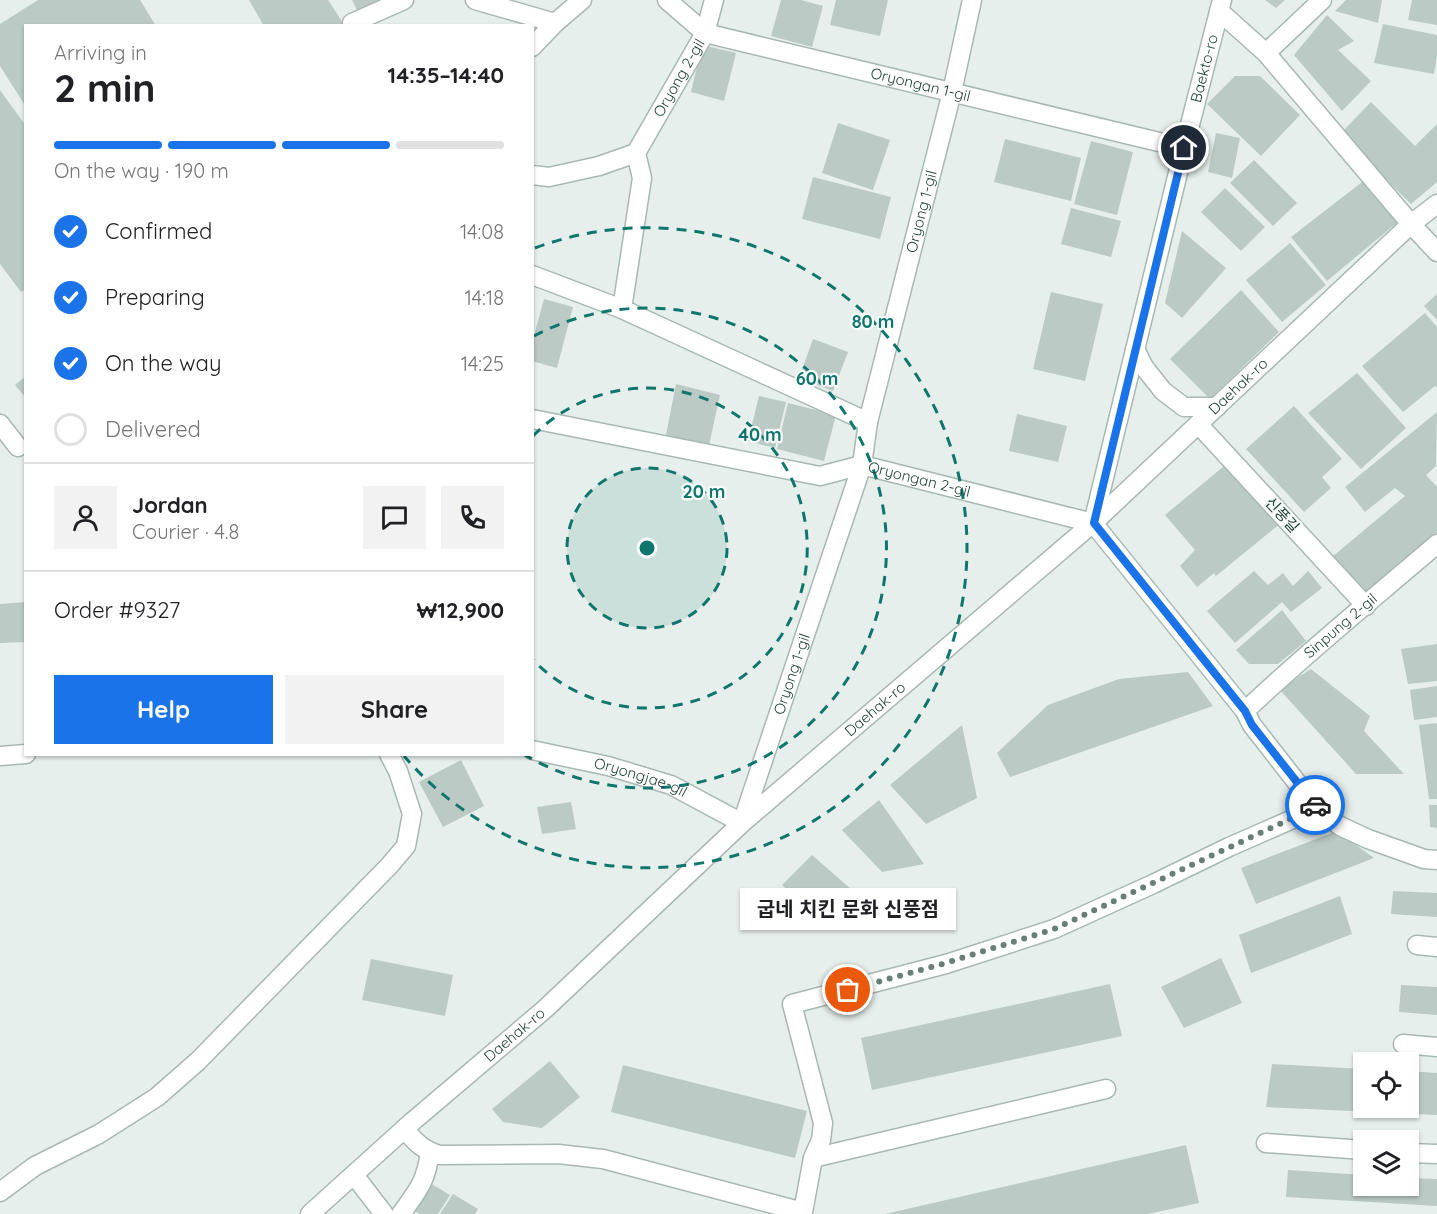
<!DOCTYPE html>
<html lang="en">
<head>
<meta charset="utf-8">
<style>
	:root { --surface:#fff; --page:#f2f2f2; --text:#202124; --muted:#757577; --line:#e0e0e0; --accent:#1a73e8 }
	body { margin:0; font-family:Quicksand,"Noto Sans KR",sans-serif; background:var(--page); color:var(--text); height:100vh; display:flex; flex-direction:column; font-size:22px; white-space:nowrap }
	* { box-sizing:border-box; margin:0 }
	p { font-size:20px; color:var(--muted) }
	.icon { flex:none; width:33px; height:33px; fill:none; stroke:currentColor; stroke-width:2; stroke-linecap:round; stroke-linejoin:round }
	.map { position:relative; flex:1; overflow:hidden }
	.side { position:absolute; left:24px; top:24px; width:510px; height:732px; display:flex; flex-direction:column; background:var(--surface); border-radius:0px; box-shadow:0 2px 4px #0004 }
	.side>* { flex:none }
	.tools { position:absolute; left:1353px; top:1052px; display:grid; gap:12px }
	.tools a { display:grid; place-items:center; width:66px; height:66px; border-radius:0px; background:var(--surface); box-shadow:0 2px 4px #0004; font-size:30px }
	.pin { position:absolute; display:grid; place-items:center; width:51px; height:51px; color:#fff; margin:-26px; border:3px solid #fff; border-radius:50%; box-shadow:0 2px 6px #0007 }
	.courier { position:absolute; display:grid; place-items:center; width:60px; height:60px; margin:-30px; border:4px solid #1a73e8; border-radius:50%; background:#fff; color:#222; box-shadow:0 2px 8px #0007 }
	.bubble { position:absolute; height:42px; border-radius:0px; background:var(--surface); box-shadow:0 2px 4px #0004; font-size:20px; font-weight:700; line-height:42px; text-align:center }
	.overview em { font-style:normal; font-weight:700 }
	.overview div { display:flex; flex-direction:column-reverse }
	.overview { display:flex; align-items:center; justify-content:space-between; height:102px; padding:0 30px }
	h1 { font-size:39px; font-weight:700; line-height:45px }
	.bar { display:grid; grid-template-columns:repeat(4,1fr); gap:9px 6px; align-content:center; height:72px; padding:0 30px }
	.bar i { height:8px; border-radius:4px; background:var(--line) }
	.bar .on { background:var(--accent) }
	.bar p { grid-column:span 4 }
	.line { display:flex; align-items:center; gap:15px; padding:0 30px; border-top:2px solid var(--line) }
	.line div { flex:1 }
	.round { display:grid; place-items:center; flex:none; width:63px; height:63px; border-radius:0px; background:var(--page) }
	ol { padding:0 30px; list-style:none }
	li { display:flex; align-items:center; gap:18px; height:66px }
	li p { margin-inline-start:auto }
	li .icon { padding:6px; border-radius:50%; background:var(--accent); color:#fff; stroke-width:4 }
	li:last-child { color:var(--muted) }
	li i { width:33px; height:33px; border:3px solid var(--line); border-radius:50% }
	.button { display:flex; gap:12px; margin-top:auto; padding:12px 30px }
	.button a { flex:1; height:69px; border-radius:0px; background:var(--accent); color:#fff; font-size:24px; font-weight:700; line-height:69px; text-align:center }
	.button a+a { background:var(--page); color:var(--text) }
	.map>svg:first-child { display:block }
	.building { fill:#bbcac4 }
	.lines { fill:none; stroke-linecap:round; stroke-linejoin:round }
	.minor-casing { stroke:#a8b8b2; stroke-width:21 }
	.minor { stroke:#fff; stroke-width:18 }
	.done { stroke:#687f78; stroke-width:6; stroke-dasharray:0 10.8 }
	.route { stroke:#1a73e8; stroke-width:8 }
	.ring { fill:none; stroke:#0f766e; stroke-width:3; stroke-dasharray:10 8 }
	.labels { text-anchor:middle; stroke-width:4.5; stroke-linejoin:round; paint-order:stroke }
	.street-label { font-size:15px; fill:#24423a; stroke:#f7fbf9 }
	.centre { fill:#0f766e; stroke:#f7fbf9; stroke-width:3 }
	.ring-label { font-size:18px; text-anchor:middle; font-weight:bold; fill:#0f766e; stroke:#f7fbf9; stroke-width:4.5; stroke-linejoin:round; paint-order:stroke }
</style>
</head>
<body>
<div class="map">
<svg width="1437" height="1214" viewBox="0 0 1437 1214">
	<rect width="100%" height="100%" fill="#e6efeb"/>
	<path class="building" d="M38 0H140L156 26H26V107L0 66V24Z
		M249 0H328L345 26H264Z
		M352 0H382L358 12Z
		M781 0H801L823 6 812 47 771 36Z
		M836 0H888L880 36 830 25Z
		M1265 0H1285L1276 8Z
		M1346 0H1382L1378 23 1335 11Z
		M1412 0H1437V25L1408 20Z
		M1327 15 1354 41 1338 50 1371 81 1342 111 1294 55Z
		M1383 24 1437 35V56L1434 74 1374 63Z
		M702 45 736 53 724 101 691 92Z
		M1235 76H1260L1300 115 1261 156 1207 104Z
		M0 90 26 126V289L21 292 0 264Z
		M1371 102 1415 146 1437 124V182L1411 204 1340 134Z
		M838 123 890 140 873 190 822 173Z
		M1216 133 1240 138 1232 178 1208 172Z
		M1005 139 1081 158 1071 201 994 182Z
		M1091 141 1133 152 1117 215 1074 204Z
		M1254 160 1297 203 1273 226 1230 183Z
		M813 177 891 197 880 239 802 219Z
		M1366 179 1399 221 1327 281 1291 237Z
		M1225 188 1265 227 1241 251 1201 212Z
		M1071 208 1121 221 1111 257 1061 244Z
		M1182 231 1226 268 1182 318 1165 303Z
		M1290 243 1326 285 1282 322 1246 280Z
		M1241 290 1279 332 1210 399 1170 359Z
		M1051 292 1103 304 1085 381 1033 369Z
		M1437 294V320L1424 306Z
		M544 299 573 307 557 368 532 361V343Z
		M1425 313 1437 327V388L1435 386 1403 412 1362 366Z
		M813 339 848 352 833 391 799 378Z
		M1357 373 1406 428 1361 469 1308 413Z
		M26 376V398L15 385Z
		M676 384 720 395 708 450 665 440Z
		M759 396 786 402 775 448 748 441Z
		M788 403 836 415 824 461 777 449Z
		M1294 406 1342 459 1322 477 1331 488 1304 512 1246 449Z
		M1437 412 1436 466 1426 475 1437 487V533L1397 569 1364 596 1332 557 1405 496 1395 488 1365 512 1345 487Z
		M1017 414 1067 426 1058 462 1009 451Z
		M1229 462 1281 523 1216 576 1214 573 1197 587 1180 566 1195 550 1165 515Z
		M1254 571 1268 585 1283 573 1293 586 1308 571 1322 588 1291 612 1282 602 1235 643 1207 611Z
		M26 602V642L0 643V604Z
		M1282 610 1306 641 1278 664H1249L1236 650Z
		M1437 644V681L1408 684 1401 649Z
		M1311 669 1370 716 1364 731 1404 774H1356L1279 689Z
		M1188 672 1213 706 1010 777 997 753 1048 705 1119 679Z
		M1437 686V717L1414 720 1410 690Z
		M1437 723V799H1429L1419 725Z
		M962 725 977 798 926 824 890 785Z
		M461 760 484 806 443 827 419 782Z
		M879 800 924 864 882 872 842 830Z
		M571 802 576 829 542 834 537 807Z
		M1429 805H1437V828L1430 827Z
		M1337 831 1374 858 1256 904 1241 868Z
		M812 855 868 904 826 925 782 885Z
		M1393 891 1437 893V917L1391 914Z
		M1340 896 1352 934 1251 973 1239 935Z
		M1221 958 1242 1003 1184 1028 1161 987Z
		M371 959 453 975 445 1016 362 1000Z
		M1110 984 1122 1036 872 1090 861 1038Z
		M1401 985 1437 987V1015L1399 1012Z
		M550 1061 580 1097 542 1128 503 1122 492 1109Z
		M1272 1064 1364 1069V1107H1408V1071L1437 1073V1115L1266 1107Z
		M623 1065 807 1111 795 1158 611 1112Z
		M1186 1145 1199 1203 1148 1214H885Z
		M1288 1170 1364 1175V1185H1408V1178L1437 1179V1206L1286 1197Z
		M430 1183 450 1195 438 1214H420L413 1210Z
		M453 1194 478 1209 475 1214H440Z"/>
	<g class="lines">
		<defs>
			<g id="minor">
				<path d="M475 0 555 23"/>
				<path id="s1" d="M667 0 705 33 1184 148"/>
				<path d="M1219 11 1266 53 1322 0"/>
				<path d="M352 23 404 0"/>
				<path d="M532 47 555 23 582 0"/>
				<path d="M1266 53 1411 224 1437 252"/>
				<path id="s2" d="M532 175 549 177 599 166 636 153 705 33 714 0"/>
				<path d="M532 275 622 309 868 422"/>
				<path d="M622 309 642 178 636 153"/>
				<path d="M1135 349 1144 367 1163 391 1184 407H1217"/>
				<path id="s3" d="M532 419 820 476 862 465 1093 523"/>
				<path d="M0 424 18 447"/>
				<path d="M1198 424 1366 606"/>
				<path id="s4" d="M1093 523 1184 148 1222 0"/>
				<path d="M1093 523 1245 711 1252 725 1316 807 1340 826 1368 839 1424 859 1437 860"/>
				<path id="s5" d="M1245 711C1307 652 1373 599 1437 544"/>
				<path id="s6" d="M532 750 608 766 671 785 742 823 862 465 868 422 952 92 972 0"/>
				<path d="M0 756 26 754"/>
				<path d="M1417 945 1437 947"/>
				<path d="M1403 1044 1437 1047"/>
				<path d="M404 1129C416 1142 422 1150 440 1155L558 1154 603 1159 803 1212 813 1158 821 1140 823 1123 792 1004 946 964 1054 929 1153 884 1229 847 1302 815 1316 807"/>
				<path d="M1266 1143 1364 1150"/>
				<path d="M1408 1153 1437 1154"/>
				<path d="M813 1158 1106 1089"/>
				<path d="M354 1175 384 1214"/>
				<path d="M0 1192 35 1166 99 1134 157 1097 198 1061 389 866 406 846 412 814 398 771 389 754"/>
				<path id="s7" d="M310 1214 412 1122 545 1009 742 823 1093 523 1411 224 1437 204"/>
				<path d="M401 1214C418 1190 426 1182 430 1152"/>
			</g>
		</defs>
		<use href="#minor" class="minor-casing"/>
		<use href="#minor" class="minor"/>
	</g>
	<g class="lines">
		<path class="done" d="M848 990 946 963 1054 929 1316 807 1315 805"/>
		<path class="route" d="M1184 148 1094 523 1245 711 1252 725 1315 805"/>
	</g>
	<circle cx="647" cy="548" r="80" fill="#0f766e" fill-opacity=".12"/>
	<g class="ring">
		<circle cx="647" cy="548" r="80"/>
		<path d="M533 436A160 160 0 1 1 533 660"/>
		<path d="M534 336A240 240 0 1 1 525 755"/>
		<path d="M535 248A320 320 0 1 1 404 756"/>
	</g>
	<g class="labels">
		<g class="street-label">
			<text dy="5" stroke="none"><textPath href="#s4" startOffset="468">Baekto-ro</textPath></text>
			<text dy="5" stroke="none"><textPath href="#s2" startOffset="194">Oryong 2-gil</textPath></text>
			<text dy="5" stroke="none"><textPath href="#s1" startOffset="272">Oryongan 1-gil</textPath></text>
			<text dy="5" stroke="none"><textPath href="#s6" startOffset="862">Oryong 1-gil</textPath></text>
			<text dy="5" stroke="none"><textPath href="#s7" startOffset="1244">Daehak-ro</textPath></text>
			<text dy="5" stroke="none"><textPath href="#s3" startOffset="396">Oryongan 2-gil</textPath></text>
			<text transform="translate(1282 515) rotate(47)" y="5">신풍길</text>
			<text dy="5" stroke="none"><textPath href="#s5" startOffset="128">Sinpung 2-gil</textPath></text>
			<text dy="5" stroke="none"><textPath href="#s6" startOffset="381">Oryong 1-gil</textPath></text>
			<text dy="5" stroke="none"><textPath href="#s7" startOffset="758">Daehak-ro</textPath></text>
			<text dy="5" stroke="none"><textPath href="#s6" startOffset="112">Oryongjae-gil</textPath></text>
			<text dy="5" stroke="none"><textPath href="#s7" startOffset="272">Daehak-ro</textPath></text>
		</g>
	</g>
	<circle cx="647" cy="548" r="9" class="centre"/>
	<g class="ring-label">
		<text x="873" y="328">80 m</text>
		<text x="817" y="385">60 m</text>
		<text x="760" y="441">40 m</text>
		<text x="704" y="498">20 m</text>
	</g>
</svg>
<div class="tools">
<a><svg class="icon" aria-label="locate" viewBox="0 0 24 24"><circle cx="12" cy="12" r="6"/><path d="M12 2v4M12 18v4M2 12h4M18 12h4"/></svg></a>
<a><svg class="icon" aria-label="layers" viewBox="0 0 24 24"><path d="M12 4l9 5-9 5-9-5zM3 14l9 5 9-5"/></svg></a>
</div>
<div class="pin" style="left:848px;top:990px;background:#ea580c"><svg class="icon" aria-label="bag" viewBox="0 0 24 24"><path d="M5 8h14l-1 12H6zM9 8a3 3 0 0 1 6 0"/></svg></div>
<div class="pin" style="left:1184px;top:148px;background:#1f2937"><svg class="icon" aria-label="home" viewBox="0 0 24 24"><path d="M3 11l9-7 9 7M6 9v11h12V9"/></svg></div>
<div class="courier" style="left:1315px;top:805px"><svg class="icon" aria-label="car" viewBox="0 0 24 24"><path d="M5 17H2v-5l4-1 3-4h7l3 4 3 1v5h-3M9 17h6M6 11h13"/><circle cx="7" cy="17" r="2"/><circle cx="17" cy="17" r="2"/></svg></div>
<div class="bubble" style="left:740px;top:888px;width:216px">굽네 치킨 문화 신풍점</div>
<section class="side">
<div class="overview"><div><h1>2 min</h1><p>Arriving in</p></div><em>14:35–14:40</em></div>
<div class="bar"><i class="on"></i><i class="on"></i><i class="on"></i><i></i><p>On the way · 190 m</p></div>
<ol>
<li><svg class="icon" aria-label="check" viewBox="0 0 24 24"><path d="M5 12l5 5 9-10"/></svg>Confirmed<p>14:08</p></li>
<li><svg class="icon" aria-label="check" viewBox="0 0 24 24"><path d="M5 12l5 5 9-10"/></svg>Preparing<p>14:18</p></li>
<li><svg class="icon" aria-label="check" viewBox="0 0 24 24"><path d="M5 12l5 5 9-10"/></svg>On the way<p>14:25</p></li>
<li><i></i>Delivered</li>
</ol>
<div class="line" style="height:108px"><a class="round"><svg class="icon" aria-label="person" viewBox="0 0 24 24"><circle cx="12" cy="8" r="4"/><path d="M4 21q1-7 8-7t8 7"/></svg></a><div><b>Jordan</b><p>Courier · 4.8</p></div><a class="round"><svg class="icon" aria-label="chat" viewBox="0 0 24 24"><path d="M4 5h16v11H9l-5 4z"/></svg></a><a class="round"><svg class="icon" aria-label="phone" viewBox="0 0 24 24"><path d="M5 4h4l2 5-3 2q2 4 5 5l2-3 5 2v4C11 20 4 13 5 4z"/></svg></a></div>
<div class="line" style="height:78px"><div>Order #9327</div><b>₩12,900</b></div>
<div class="button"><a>Help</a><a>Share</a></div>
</section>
</div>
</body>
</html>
